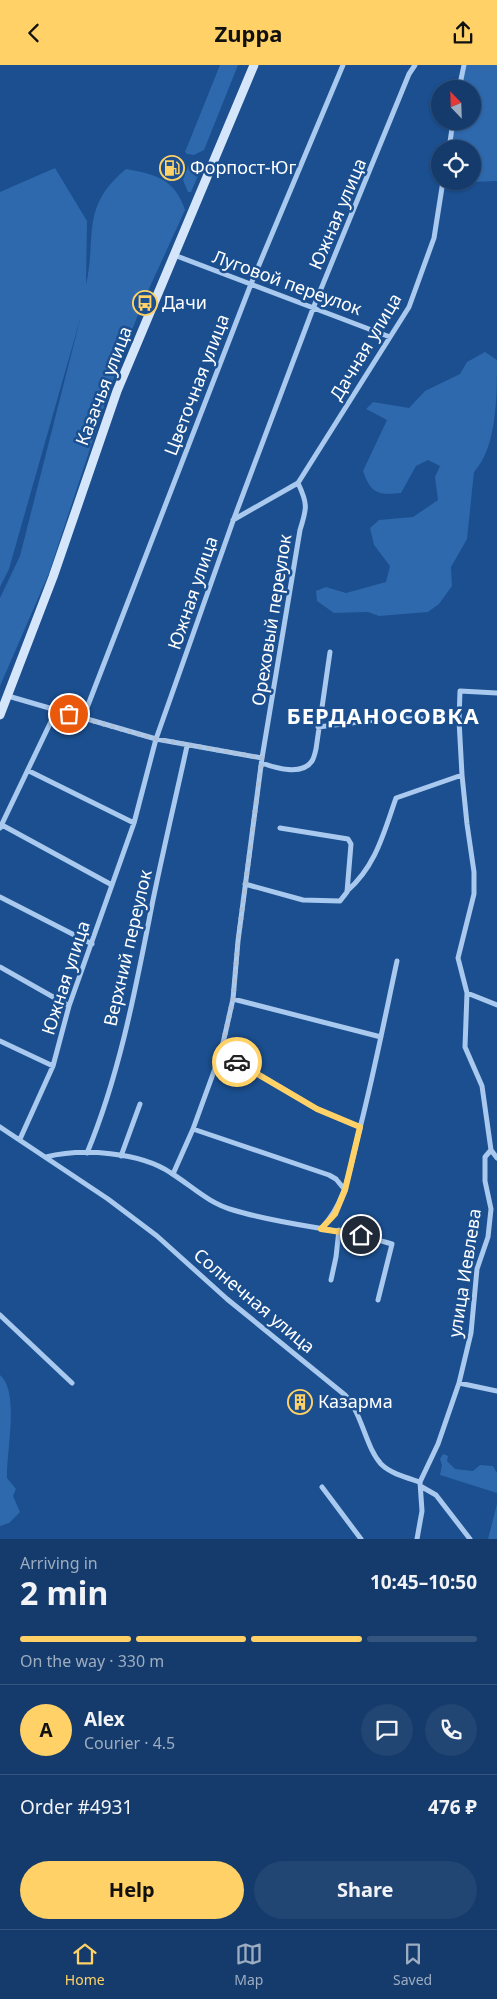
<!DOCTYPE html>
<html lang="en">
<head>
<meta charset="utf-8">
<style>
	:root { --surface:#143b6b; --page:#214673; --text:#f1f3f6; --muted:#9dadc1; --line:#33557e; --accent:#ffd166 }
	body { margin:0; font-family:"Noto Sans",sans-serif; background:var(--page); color:var(--text); height:100vh; display:flex; flex-direction:column; font-size:19px; white-space:nowrap }
	* { box-sizing:border-box; margin:0 }
	p { font-size:16px; color:var(--muted) }
	.icon { flex:none; width:28px; height:28px; fill:none; stroke:currentColor; stroke-width:2; stroke-linecap:round; stroke-linejoin:round }
	.map { position:relative; height:1474px; overflow:hidden }
	.sheet { display:flex; flex-direction:column; background:var(--surface); flex:1 }
	.sheet>* { flex:none }
	.needle { width:32px; rotate:337deg }
	.buttons { position:absolute; left:431px; top:15px; display:grid; gap:10px }
	.buttons a { display:grid; place-items:center; width:50px; height:50px; border-radius:50%; background:var(--surface); box-shadow:0 1px 4px #0004,0 0 0 1px var(--line); font-size:25px }
	.pin { position:absolute; display:grid; place-items:center; width:42px; height:42px; color:#fff; margin:-21px; border:2px solid #fff; border-radius:50%; box-shadow:0 1px 5px #0007 }
	.courier { position:absolute; display:grid; place-items:center; width:50px; height:50px; margin:-25px; border:4px solid #ffd166; border-radius:50%; background:#fff; color:#222; box-shadow:0 1px 6px #0007 }
	.head em { font-style:normal; font-weight:700 }
	.head div { display:flex; flex-direction:column-reverse }
	.head { display:flex; align-items:center; justify-content:space-between; height:85px; padding:0 20px }
	h1 { font-size:32px; font-weight:700; line-height:38px }
	.bar { display:grid; grid-template-columns:repeat(4,1fr); gap:8px 5px; align-content:center; height:60px; padding:0 20px }
	.bar i { height:6px; border-radius:4px; background:var(--line) }
	.bar .current { background:var(--accent) }
	.bar p { grid-column:span 4 }
	.line { display:flex; align-items:center; gap:12px; padding:0 20px; border-top:1px solid var(--line) }
	.line div { flex:1 }
	.round { display:grid; place-items:center; flex:none; width:52px; height:52px; border-radius:26px; background:var(--page) }
	.button { display:flex; gap:10px; margin-top:auto; padding:10px 20px }
	.button a { flex:1; height:58px; border-radius:30px; background:var(--accent); color:#111; font-size:20px; font-weight:700; line-height:58px; text-align:center }
	.button a+a { background:var(--page); color:var(--text) }
	header { display:flex; justify-content:space-between; align-items:center; height:65px; padding:0 20px; background:var(--accent); color:#111; font-size:22px; font-weight:700 }
	.tab-bar { display:flex; justify-content:space-around; align-items:center; height:70px; border-top:1px solid var(--line); background:var(--surface); font-size:14px; color:var(--muted) }
	.tab-bar a { display:grid; justify-items:center; gap:2px }
	.tab-bar .current { color:var(--accent) }
	.map>svg:first-child { display:block }
	.green { fill:#2e69ad }
	.lines { fill:none; stroke-linecap:round; stroke-linejoin:round }
	.minor { stroke:#a9c9ee; stroke-width:5 }
	.secondary { stroke:#d6e6fa; stroke-width:9 }
	.done { stroke:#afc1d8; stroke-width:5; stroke-dasharray:0 9 }
	.route { stroke:#ffd166; stroke-width:6 }
	.labels { text-anchor:middle; stroke-width:5; stroke-linejoin:round; paint-order:stroke }
	.poi-label { font-size:18px; fill:#fff; stroke:#1b4f8f; text-anchor:start }
	.street-label { font-size:18px; fill:#fff; stroke:#1b4f8f }
	.district-label { font-size:22px; font-weight:bold; letter-spacing:1px; fill:#fff; stroke:#1b4f8f }
</style>
</head>
<body>
<header><svg class="icon" aria-label="back" viewBox="0 0 24 24"><path d="M15 5l-7 7 7 7"/></svg>Zuppa<svg class="icon" aria-label="share" viewBox="0 0 24 24"><path d="M12 15V3M7 8l5-5 5 5M5 13v7h14v-7"/></svg></header>
<div class="map">
<svg width="497" height="1474" viewBox="0 0 497 1474">
	<rect width="100%" height="100%" fill="#1b4f8f"/>
	<path class="green" d="M220 0H238L204 85 194 90 187 89 185 87Z
		M462 0H497V116L441 118 472 116V84H447L452 56H472V24H458Z
		M199 95 203 99 191 127H188L183 115 189 99Z
		M55 103 87 156 86 220C97 170 80 142 126 104 155 109 175 114 185 145L142 239 109 326 49 508 0 621V533L20 491 81 251 9 504 0 522V127Z
		M485 287 497 295C497 331 497 382 474 407L467 474 451 502 452 521 439 539 428 547 379 551 368 547 334 548 317 536 316 526 326 522 346 528 386 517 390 501 374 480 370 463 379 455 413 452 438 435 435 412 440 401 428 395 416 401 401 428C378 430 371 429 363 406L387 355 366 344 373 337 409 343 425 326 460 309 467 297Z
		M0 1310C20 1327 6 1387 7 1413L16 1424 13 1431 20 1447 9 1458 0 1461Z
		M443 1389 448 1391 447 1396 455 1404 473 1406 480 1400 493 1401 497 1408V1428L440 1410 442 1400 440 1394Z
		M497 1439V1474H488Z"/>
	<g class="lines">
		<path class="minor" d="M459 24 464 0
			M449 84 453 56
			M174 190 390 272
			M233 455 298 418 409 242 434 173 443 116
			M8 631 156 674 262 693
			M83 653 251 219 343 0
			M318 662 392 653 459 655
			M262 698C275 703 302 711 312 696 314 693 315 688 316 684L330 587
			M29 706 134 758
			M2 760 112 820
			M0 763 56 646
			M245 819 303 835 340 836 347 827 351 779 348 774 280 763
			M347 826C376 801 384 767 396 733L462 710
			M0 832 92 879
			M0 902 69 941
			M467 928 497 940
			M233 934 381 972
			M0 976 53 1001
			M221 987 317 1044 360 1062
			M0 1062 108 1134 157 1171 227 1234 345 1330C363 1350 365 1381 381 1399 391 1409 408 1413 420 1417
			M193 1064 329 1110 336 1114 345 1125
			M20 1074 53 1001 69 941 134 758 156 674 233 456 314 241 409 9 415 0
			M491 1085 497 1093
			M87 1088C119 1011 135 927 151 845 162 790 175 736 187 681
			M121 1091 140 1039
			M46 1092C82 1083 140 1087 171 1108 192 1121 208 1138 233 1145 285 1161 340 1163 392 1179L378 1235
			M173 1109 193 1064 221 987 233 934 238 876 262 693 300 465C307 443 308 439 298 418
			M321 1164C348 1135 350 1100 360 1063 374 1008 385 952 397 896
			M331 1215 336 1192 339 1165
			M0 1250 72 1318
			M459 1318 497 1326
			M322 1422 361 1474
			M422 1422 436 1430 470 1474
			M417 1474 422 1446 420 1417 438 1379 459 1318 471 1268 477 1204 488 1172 491 1144 485 1116V1092L491 1085 482 1021 465 982 467 928 458 893 474 829V807L467 759 462 710 459 655 460 626 497 628"/>
		<path class="secondary" d="M0 650 53 512 117 326 254 0"/>
	</g>
	<g class="lines">
		<path class="done" d="M69 649 156 674 262 693 238 876 233 934 221 987 237 997"/>
		<path class="route" d="M237 997 317 1044 360 1062 345 1125 335 1149 321 1164 361 1170"/>
	</g>
	<defs>
		<symbol id="fuel-ring" viewBox="-11 -11 22 22"><circle r="9.5" fill="#1b4f8f" stroke="#ffd166" stroke-width="1.5"/><path d="M-5.5-6h7V0h2V4h1.3V-2.5L3-4.5l.8-.8L6-3V5H2.5V1h-1V6h-7ZM-4.2-4.7v3.2H.2V-4.7Z" fill="#ffd166"/></symbol>
		<symbol id="bus-ring" viewBox="-11 -11 22 22"><circle r="9.5" fill="#1b4f8f" stroke="#ffd166" stroke-width="1.5"/><path d="M-5-6H5V4H4V6H2V4H-2V6H-4V4H-5ZM-3.5-4V0h7V-4ZM-3.5 1.2v1.5H-2V1.2ZM2 1.2v1.5H3.5V1.2Z" fill="#ffd166"/></symbol>
		<symbol id="building-ring" viewBox="-11 -11 22 22"><circle r="9.5" fill="#1b4f8f" stroke="#ffd166" stroke-width="1.5"/><path d="M-4-6H4V6H1V3H-1V6H-4ZM-2.5-4.3h1.7v1.8h-1.7ZM.8-4.3h1.7v1.8H.8ZM-2.5-1h1.7V.8h-1.7ZM.8-1h1.7V.8H.8Z" fill="#ffd166"/></symbol>
	</defs>
	<g fill-rule="evenodd">
		<use href="#fuel-ring" x="158" y="89" width="28" height="28"/>
		<use href="#bus-ring" x="131" y="224" width="28" height="28"/>
		<use href="#building-ring" x="286" y="1323" width="28" height="28"/>
	</g>
	<g class="labels">
		<g class="poi-label">
			<text x="190" y="109">Форпост-Юг</text>
			<text x="162" y="244">Дачи</text>
			<text x="318" y="1343">Казарма</text>
		</g>
		<g class="street-label">
			<text transform="translate(338 149) rotate(-67)" y="6">Южная улица</text>
			<text transform="translate(287 218) rotate(20)" y="6">Луговой переулок</text>
			<text transform="translate(366 282) rotate(-59)" y="6">Дачная улица</text>
			<text transform="translate(197 320) rotate(-69)" y="6">Цветочная улица</text>
			<text transform="translate(104 321) rotate(-69)" y="6">Казачья улица</text>
			<text transform="translate(193 528) rotate(-71)" y="6">Южная улица</text>
			<text transform="translate(272 555) rotate(-81)" y="6">Ореховый переулок</text>
			<text transform="translate(128 883) rotate(-77)" y="6">Верхний переулок</text>
			<text transform="translate(66 913) rotate(-72)" y="6">Южная улица</text>
			<text transform="translate(465 1208) rotate(-81)" y="6">улица Иевлева</text>
			<text transform="translate(254 1236) rotate(40)" y="6">Солнечная улица</text>
		</g>
		<g class="district-label">
			<text x="383" y="659">БЕРДАНОСОВКА</text>
		</g>
	</g>
</svg>
<div class="buttons">
<a><svg class="needle" viewBox="-14 -14 28 28"><path d="M0-13l5 13h-10z" fill="#e53935"/><path d="M0 13l5-13h-10z" fill="#9dadc1"/></svg></a>
<a><svg class="icon" aria-label="locate" viewBox="0 0 24 24"><circle cx="12" cy="12" r="6"/><path d="M12 2v4M12 18v4M2 12h4M18 12h4"/></svg></a>
</div>
<div class="pin" style="left:69px;top:649px;background:#ea580c"><svg class="icon" aria-label="bag" viewBox="0 0 24 24"><path d="M5 8h14l-1 12H6zM9 8a3 3 0 0 1 6 0"/></svg></div>
<div class="pin" style="left:361px;top:1170px;background:#1f2937"><svg class="icon" aria-label="home" viewBox="0 0 24 24"><path d="M3 11l9-7 9 7M6 9v11h12V9"/></svg></div>
<div class="courier" style="left:237px;top:997px"><svg class="icon" aria-label="car" viewBox="0 0 24 24"><path d="M5 17H2v-5l4-1 3-4h7l3 4 3 1v5h-3M9 17h6M6 11h13"/><circle cx="7" cy="17" r="2"/><circle cx="17" cy="17" r="2"/></svg></div>
</div>
<section class="sheet">
<div class="head"><div><h1>2 min</h1><p>Arriving in</p></div><em>10:45–10:50</em></div>
<div class="bar"><i class="current"></i><i class="current"></i><i class="current"></i><i></i><p>On the way · 330 m</p></div>
<div class="line" style="height:90px"><b class="round" style="background:var(--accent);color:#111">A</b><div><b>Alex</b><p>Courier · 4.5</p></div><a class="round"><svg class="icon" aria-label="chat" viewBox="0 0 24 24"><path d="M4 5h16v11H9l-5 4z"/></svg></a><a class="round"><svg class="icon" aria-label="phone" viewBox="0 0 24 24"><path d="M5 4h4l2 5-3 2q2 4 5 5l2-3 5 2v4C11 20 4 13 5 4z"/></svg></a></div>
<div class="line" style="height:65px"><div>Order #4931</div><b>476 ₽</b></div>
<div class="button"><a>Help</a><a>Share</a></div>
</section>
<nav class="tab-bar">
<a class="current"><svg class="icon" aria-label="home" viewBox="0 0 24 24"><path d="M3 11l9-7 9 7M6 9v11h12V9"/></svg>Home</a>
<a><svg class="icon" aria-label="map" viewBox="0 0 24 24"><path d="M3 6l6-2 6 2 6-2v14l-6 2-6-2-6 2zM9 4v14M15 6v14"/></svg>Map</a>
<a><svg class="icon" aria-label="saved" viewBox="0 0 24 24"><path d="M7 4h10v16l-5-4-5 4z"/></svg>Saved</a>
</nav>
</body>
</html>
